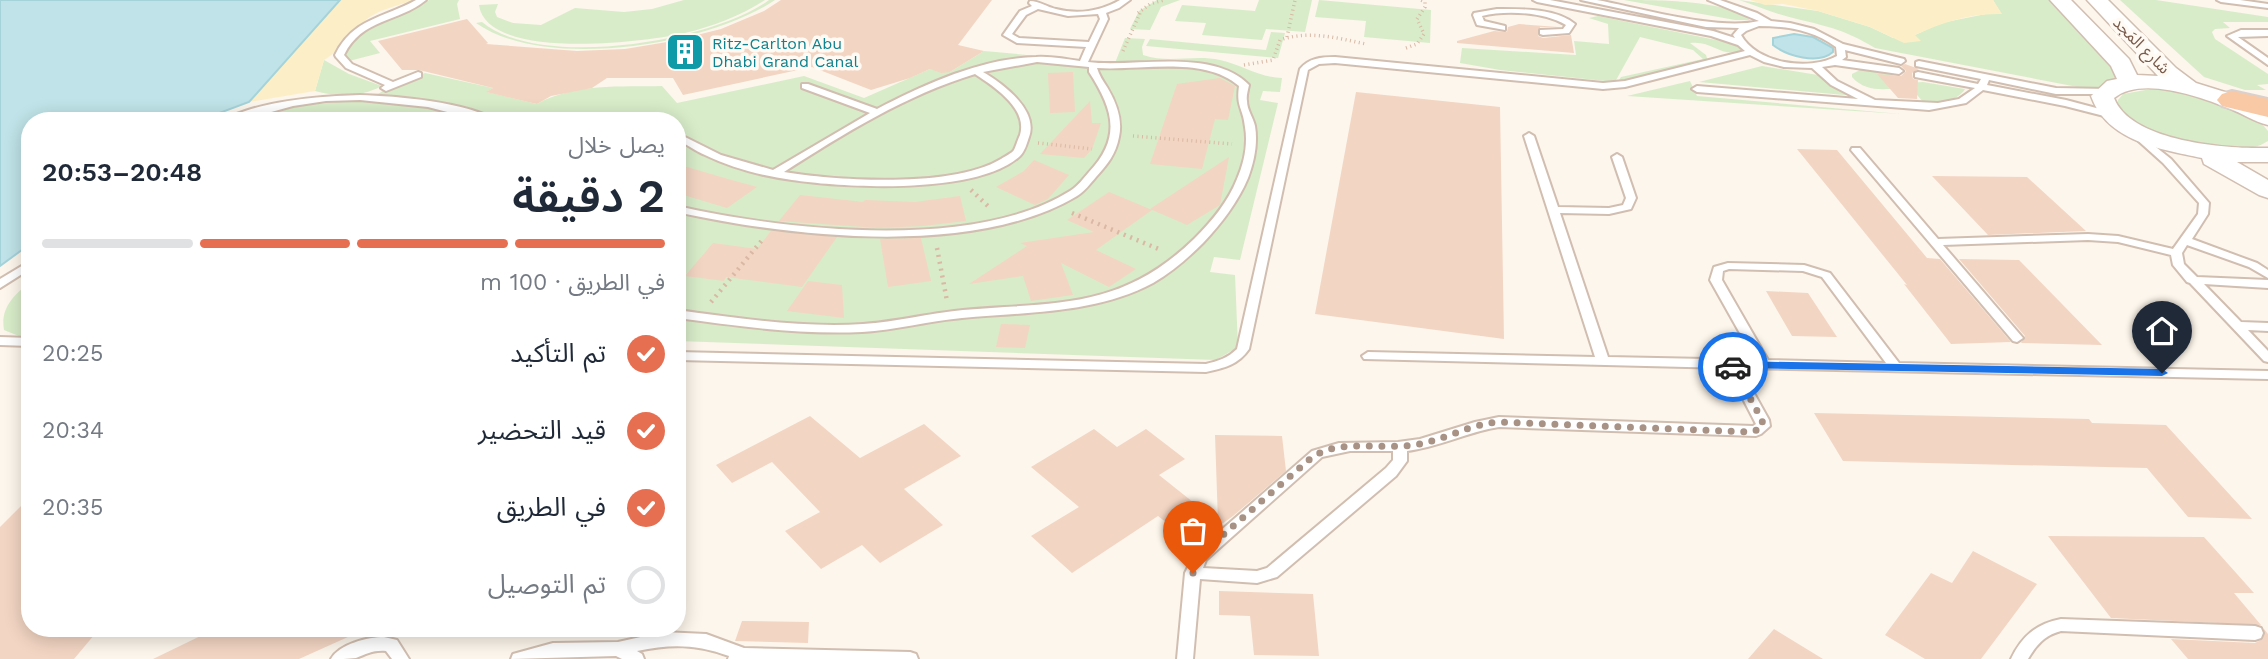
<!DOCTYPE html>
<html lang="ar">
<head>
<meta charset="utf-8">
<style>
	:root { --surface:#fff; --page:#f2f2f3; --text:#1f2937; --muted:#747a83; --line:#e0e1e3; --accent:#e76f51 }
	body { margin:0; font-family:"Work Sans","Noto Sans Arabic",sans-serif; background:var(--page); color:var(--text); direction:rtl; height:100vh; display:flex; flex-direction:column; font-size:26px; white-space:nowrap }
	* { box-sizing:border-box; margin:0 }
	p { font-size:23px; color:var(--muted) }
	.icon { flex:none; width:38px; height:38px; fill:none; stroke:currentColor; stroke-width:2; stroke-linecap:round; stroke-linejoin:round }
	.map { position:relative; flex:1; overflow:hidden; direction:ltr }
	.side { position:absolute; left:21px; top:112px; width:665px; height:525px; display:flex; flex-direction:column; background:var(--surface); border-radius:28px; box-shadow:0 4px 18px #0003; direction:rtl }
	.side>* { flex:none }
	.pin { position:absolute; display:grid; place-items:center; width:60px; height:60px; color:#fff; margin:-72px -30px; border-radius:50% 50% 50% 0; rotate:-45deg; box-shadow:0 0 7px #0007 }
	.pin .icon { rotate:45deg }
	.courier { position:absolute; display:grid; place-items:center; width:70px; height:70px; margin:-35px; border:5px solid #1a73e8; border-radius:50%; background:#fff; color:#222; box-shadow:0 2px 9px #0007 }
	.headline em { font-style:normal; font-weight:600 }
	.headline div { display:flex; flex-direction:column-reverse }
	.headline { display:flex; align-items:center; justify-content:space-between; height:119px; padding:0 21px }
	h1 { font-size:46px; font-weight:600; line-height:52px }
	.bar { display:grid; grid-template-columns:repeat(4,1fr); gap:10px 7px; align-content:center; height:84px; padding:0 21px }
	.bar i { height:9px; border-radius:5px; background:var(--line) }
	.bar .current { background:var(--accent) }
	.bar p { grid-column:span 4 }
	ol { padding:0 21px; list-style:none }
	li { display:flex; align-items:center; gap:21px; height:77px }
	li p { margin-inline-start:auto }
	li .icon { padding:7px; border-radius:50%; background:var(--accent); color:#fff; stroke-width:4 }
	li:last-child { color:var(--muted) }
	li i { width:38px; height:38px; border:4px solid var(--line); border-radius:50% }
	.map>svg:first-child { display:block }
	.green { fill:#d8ecc9 }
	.sand { fill:#fcefc7 }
	.water { fill:#bfe3e8; stroke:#a5d3da; stroke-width:2 }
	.building { fill:#f3d5c3 }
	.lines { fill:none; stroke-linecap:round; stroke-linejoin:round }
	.service-casing { stroke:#d1beb0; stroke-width:4 }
	.tertiary-casing { stroke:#d1beb0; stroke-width:3 }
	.trunk-casing { stroke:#dad1cd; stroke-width:4 }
	.path-far1 { stroke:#d9b8a5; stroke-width:3.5; stroke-dasharray:1 3.5; stroke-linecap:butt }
	.path { stroke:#d9b8a5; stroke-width:4.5; stroke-dasharray:2 5; stroke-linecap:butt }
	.service { fill:#fff; fill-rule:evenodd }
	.tertiary { fill:#fff; fill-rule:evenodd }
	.trunk { fill:#f9c8a4; fill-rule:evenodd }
	.route { fill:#1a73e8 }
	.done { stroke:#a89285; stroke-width:7; stroke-dasharray:0 12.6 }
	.labels { text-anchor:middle; stroke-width:7; stroke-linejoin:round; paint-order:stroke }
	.far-culture-label { font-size:16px; fill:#0d838f; stroke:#fffaf3; text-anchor:start }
	.far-street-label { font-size:16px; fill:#7a5c4d; stroke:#fffaf3 }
</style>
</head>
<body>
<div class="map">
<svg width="2268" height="659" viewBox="0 0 2268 659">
	<rect width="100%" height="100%" fill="#fdf6ec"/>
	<path class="green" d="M429 0H459L457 4 460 19 370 41 380 53 349 61 345 56C355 22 404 18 429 0Z
		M684 0H765C740 16 713 26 685 33 646 42 487 62 479 5L498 4 495 12 497 17 513 23 541 25 575 8 624 12 652 9Z
		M769 0H775C709 45 545 72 476 23L482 22C539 70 712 42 769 0Z
		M1157 0H1180L1161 7 1150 30 1130 29 1139 11Z
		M1259 0H1312L1305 32 1266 29 1262 40 1202 35 1206 23 1175 21 1182 5 1255 11Z
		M1319 0 1431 10 1430 43 1364 37 1366 21 1315 17Z
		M1624 0C1655 0 1729 0 1750 20H1735Z
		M1739 0 1818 11 1870 27 1893 38 1915 35 1941 23 1986 14H2001L1993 0H2055L2121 76 2114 84 2088 89 1875 48C1845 30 1830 27 1797 19 1777 15 1758 6 1739 0Z
		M2120 0H2156L2268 17V22H2223L2230 28 2215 29 2212 32 2215 39 2268 74V84L2257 85 2266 90H2245L2204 77Z
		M1598 16 1731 43 1738 45 1742 51C1720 58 1713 40 1690 43L1706 55 1708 61 1617 83 1621 77 1703 59 1693 50 1640 37 1615 82 1500 70 1460 63 1462 48 1576 55 1574 41 1609 44 1608 24 1589 18Z
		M1271 32 1285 33 1278 58 1146 46 1150 39 1266 50Z
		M1125 38 1145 39 1142 47 1143 55C1170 64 1194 54 1220 60 1242 65 1258 77 1282 78L1280 92 1263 91 1260 100 1278 103 1240 260 1214 257 1210 272 1235 275 1238 347 1216 360 677 341V121H240L300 106 372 98 392 85 425 73 493 88 487 92 537 104C574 83 621 87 662 86L677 103 804 76 864 98 930 69 950 72 984 51 1115 63Z
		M324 60 349 74 382 86C361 97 337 97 315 91Z
		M1762 66 1824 76 1855 96 1699 82Z
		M1860 70C1879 69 1895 71 1904 88 1885 89 1866 93 1852 77V74Z
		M1690 81 1697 96 1901 114 1627 96Z
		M1923 82 1965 89C1956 103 1938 102 1923 102L1907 83Z
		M2151 89C2183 91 2249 104 2268 131V141C2234 164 2144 137 2118 107V100L2123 94Z
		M30 282V336H19L4 330C0 308 14 295 30 282Z"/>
	<path class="sand" d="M340 0H415C400 5 375 10 364 22 354 32 336 54 324 60L315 91 249 102Z
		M1750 0H1993L2002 14C1971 13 1943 22 1915 35L1921 41 1904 43 1870 27 1818 11 1783 4 1765 5Z"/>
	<path class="water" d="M0 0H340L249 102 198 121H30V244L0 266Z
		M1794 34 1813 37 1833 48V52C1818 65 1787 56 1773 45V38Z"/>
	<path class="building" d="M781 0H992L958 45 984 51 950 72 941 73 930 69 910 78 871 90 812 67 683 95 673 78H607L592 88 551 96 537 104 486 92 493 88 419 70H402L378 41 467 19 488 43 486 44 577 51 625 49 673 41 721 29 764 11Z
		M1519 24 1558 27H1540L1538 36 1543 38 1571 35 1574 53 1457 43V41L1494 31 1507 32 1508 27Z
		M1905 64 1919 69 1912 73 1913 79 1918 80 1917 99 1898 98 1877 74 1901 76 1906 71 1901 66Z
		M1073 72 1075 112 1050 113 1048 73Z
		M1220 78 1235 86 1228 120 1215 119 1202 169 1150 164 1177 84Z
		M1356 92 1500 107 1504 339 1315 314Z
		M1090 101 1092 123H1101L1092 149 1084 158 1040 154Z
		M1797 149 1837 150 1927 258 1940 259 2011 342 1951 344 1904 284 1907 285Z
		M1229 157 1220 205 1187 225 1150 209Z
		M1034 160 1069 175 1048 199 1035 205 996 187 1024 171Z
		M677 164 728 179 757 187 727 208 677 193Z
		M1932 176 2027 177 2086 231 1988 235Z
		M1109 192 1152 210 1096 250 1136 269 1109 287 1061 263 1073 295 1031 301 1023 276 969 284 1027 246 1020 243 1094 232 1067 220Z
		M800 195 863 202 865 200 915 202 960 196 966 221 923 226 878 228 779 221Z
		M771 231 837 237 802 287 726 277 724 281 685 276 713 243 757 249Z
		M921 238 931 281 888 287 880 239Z
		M1959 259 2019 260 2102 345 2021 343 2025 336Z
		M808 281 842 285 844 318 787 311Z
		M1766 291 1808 293 1837 337 1792 336Z
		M1001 324 1030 325 1025 348 996 347Z
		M1814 413 2089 419 2092 423 2166 425 2252 519 2188 517 2147 468 1843 461Z
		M810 416 860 458 924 424 961 456 904 489 943 525 880 563 862 545 821 569 785 531 820 512 772 462 732 483 716 465Z
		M1094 429 1117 447 1146 429 1185 459 1159 475 1218 522 1215 435 1282 436 1286 471 1233 516 1194 544 1158 516 1072 573 1031 536 1079 507 1031 467Z
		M30 497V628H100L74 659H0V527Z
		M2048 536 2204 537 2254 593H2234L2261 625 2111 618Z
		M1973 551 2037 584 1981 659H1925L1885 635 1931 573 1952 583Z
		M1219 591 1313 594 1319 656 1254 655 1250 616 1219 615Z
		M742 621 809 622 808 643 735 641Z
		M217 628H368L299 659H153Z
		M1774 629 1823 659H1748Z
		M2264 629 2268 634V659H2188L2171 639 2255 643 2263 639Z"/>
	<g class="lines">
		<defs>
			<path id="service" d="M416 0H426C398 23 362 18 344 55L352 64 393 82 418 72 421 73V77L386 91 381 88 385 85 346 68 336 57 335 55C353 18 384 18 416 0Z
				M1120 0H1130L1119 8 1106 13 1108 19 1088 62C1135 68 1212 47 1249 85 1248 90 1246 96 1247 101 1247 110 1253 117 1255 126 1258 143 1254 162 1248 178 1238 202 1221 224 1203 243 1188 258 1172 272 1153 283 1095 314 1026 312 962 318 928 321 896 330 862 332 800 335 738 326 677 318V310C738 318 801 328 863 324 896 322 929 313 963 310 1056 302 1121 310 1194 239 1212 221 1228 202 1237 179 1244 163 1248 144 1245 127 1243 107 1236 108 1239 86 1203 55 1141 71 1097 68 1099 75 1103 81 1107 87 1116 102 1123 119 1119 137 1116 154 1107 165 1096 177 1090 184 1084 192 1077 196 974 258 790 237 677 212V206C784 230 973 252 1070 191 1077 187 1083 179 1089 172 1122 137 1113 109 1089 72V67L1037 62 983 72C1002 83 1039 110 1029 137 1027 143 1025 151 1020 156 978 195 846 188 792 180 762 176 732 168 705 155 695 151 687 144 677 140V133L721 155 773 170 870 113 802 88V84H808L877 109C925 84 982 58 1036 57 1051 56 1065 59 1080 61L1086 47 1017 43 1003 35 1020 11 1032 6 1029 3 1030 1C1039 1 1047 7 1056 9 1078 15 1101 11 1120 0ZM1038 9 1068 16 1098 14 1100 19 1089 42 1019 38 1012 34 1026 15ZM975 74C993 86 1028 108 1020 135 1018 139 1016 146 1014 150 1011 154 1005 156 1001 159 953 188 839 181 784 172 843 134 906 95 975 74Z
				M1533 0H1550L1713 31 1735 38 1733 35 1739 28 1706 27 1581 0H1597C1640 8 1718 31 1759 21L1708 0H1720L1757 13 1771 21 1790 23 1814 29 1843 44 1904 59 1905 61 1901 64 1845 50 1846 57 1842 60 1899 68 1903 71 1899 74 1835 65 1822 67 1837 81 1875 100 1938 103 1959 99 1975 88 1915 77V73L1918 72 1978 84 1981 79 1916 66V62L1919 61 2056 88 2108 89 2110 91 2105 94H2056L1989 80 1987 85 2066 100 2115 113 2117 115 2112 118 2065 106 1983 90 1966 103 1929 110 1697 92 1692 89 1697 86 1858 99 1831 85 1812 68 1784 67 1764 62 1750 55 1625 87 1603 89 1335 63 1319 64 1308 70 1249 349C1238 365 1224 368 1206 372L677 360V352L1206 364C1218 361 1228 358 1237 349L1300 69C1309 58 1321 57 1335 57L1603 83 1625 81 1745 51 1738 45 1711 36 1537 2ZM1759 26C1787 26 1813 30 1836 47L1837 56C1810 71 1757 64 1741 35L1746 31Z
				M2217 0H2240L2268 4V8L2221 2Z
				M1497 9C1521 9 1555 8 1575 24L1569 33 1543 35 1540 34V30L1563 29 1566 25C1544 12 1506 10 1482 16L1484 21 1505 26V30L1477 25 1473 15 1474 13Z
				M2241 30H2268V36L2238 37 2268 58V65L2227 36Z
				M360 95C397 96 467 102 498 121H482L428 107 360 100 326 101 293 106 238 121H223C255 101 322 96 360 95Z
				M2137 132 2171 159 2209 203 2208 214 2192 239 2257 263 2268 270V278L2249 267 2187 245 2182 253 2184 264 2197 277 2268 280V288L2204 284 2241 322 2268 323V331L2248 330 2268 351V362L2264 361 2190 283 2187 282 2173 265 2171 255 2118 242 2088 240 1943 245 2023 338 2017 342 2013 341 1851 150 1852 148H1860L1938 239 2088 234 2118 236 2173 249 2198 214 2199 203 2163 163 2134 137 2132 135Z
				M1529 133 1534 136 1558 207 1609 208 1623 205 1626 198 1612 157 1617 154 1622 157 1636 198 1631 209 1609 214 1560 213 1608 357 1755 360 1710 280 1714 267 1728 263 1804 265 1830 273 1899 363 2268 371V379L1740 368 1769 420 1770 426 1761 434 1756 436 1499 427C1467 432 1439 447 1407 451V461L1396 476 1277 577 1257 583 1200 579 1193 659H1177L1185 573 1195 553 1312 451 1339 443 1398 442 1420 439 1475 422 1499 417 1753 426 1756 424 1727 368 1364 359 1362 356 1368 352 1595 357 1524 136ZM1729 269 1803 271 1822 277 1886 363 1768 360 1722 280 1723 271ZM1350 451H1393V460L1386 468 1267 568 1257 571 1203 568 1206 560 1322 457Z
				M30 261V269L0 288V279Z
				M0 337 30 338V346L0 345Z
				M2061 619 2255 626 2261 628 2263 633 2261 638 2255 640 2061 631C2045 635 2036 645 2028 659H2011C2022 636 2036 624 2061 619Z
				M663 632 706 634 744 648 910 652 916 654 918 659H728L729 656C695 644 671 644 637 651L642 654 644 659H622L616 656 511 659 513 654 553 643 618 642Z
				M384 637 397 640 409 659H392L386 651C373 650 367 654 356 658 348 659 339 659 331 659 339 644 368 637 384 637Z"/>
			<path id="tertiary" d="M2050 0H2071L2129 59 2137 75 2158 76 2087 0H2108L2176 68 2196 83 2241 97 2268 109V125C2254 122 2242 113 2228 108 2199 96 2141 76 2114 98 2131 142 2227 149 2268 148V162H2237L2268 180V198L2259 195 2204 164 2202 158C2159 149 2107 141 2091 96L2107 81 2117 79 2111 66Z"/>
			<path id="trunk" d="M2232 91 2268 99V117L2222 106 2217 100 2222 94Z"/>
		</defs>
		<use href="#service" class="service-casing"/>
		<use href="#tertiary" class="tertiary-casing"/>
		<use href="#trunk" class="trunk-casing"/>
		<path class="path-far1" d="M1138 13 1150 4 1164 0
			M1287 37 1295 0
			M1406 48 1417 44 1424 34 1417 19 1425 7V2L1421 0
			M1123 51 1140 13
			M1244 65 1273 60 1280 40C1309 30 1337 38 1366 44
			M1133 136 1232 144
			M1038 143 1092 149"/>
		<path class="path" d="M971 190 990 208
			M1072 213 1161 250
			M937 248 947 301
			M711 302 763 239"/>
		<use href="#service" class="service"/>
		<use href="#tertiary" class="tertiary"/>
		<use href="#trunk" class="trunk"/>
	</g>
	<path class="route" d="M1731 361 2162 369 2168 373 2162 376 1738 368 1733 371 1726 364Z"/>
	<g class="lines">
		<path class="done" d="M1193 573 1200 557 1207 549 1311 458C1339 438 1381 450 1414 445 1443 441 1466 425 1499 422L1751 432 1760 429 1763 426 1762 420 1733 367"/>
	</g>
	<defs>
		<symbol id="building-square" viewBox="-11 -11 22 22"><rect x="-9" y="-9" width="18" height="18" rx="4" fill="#0f9aa8" stroke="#fffaf3"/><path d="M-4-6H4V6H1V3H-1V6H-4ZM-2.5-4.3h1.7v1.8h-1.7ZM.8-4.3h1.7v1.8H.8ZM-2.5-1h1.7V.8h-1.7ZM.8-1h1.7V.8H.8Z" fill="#fff"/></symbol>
	</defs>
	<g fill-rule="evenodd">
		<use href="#building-square" x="663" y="30" width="44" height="44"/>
	</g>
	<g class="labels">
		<g class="far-culture-label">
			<text x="712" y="49">Ritz-Carlton Abu<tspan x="712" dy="18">Dhabi Grand Canal</tspan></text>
		</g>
		<g class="far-street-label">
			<text transform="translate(2142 45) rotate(45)" y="6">شارع المَجد</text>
		</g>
	</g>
</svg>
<div class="pin" style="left:1193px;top:573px;background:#ea580c"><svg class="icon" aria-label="bag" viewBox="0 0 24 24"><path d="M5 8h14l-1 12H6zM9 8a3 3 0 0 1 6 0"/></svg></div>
<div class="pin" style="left:2162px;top:373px;background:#1f2937"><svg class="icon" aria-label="home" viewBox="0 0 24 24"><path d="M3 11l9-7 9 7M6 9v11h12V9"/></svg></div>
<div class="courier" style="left:1733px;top:367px"><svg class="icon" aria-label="car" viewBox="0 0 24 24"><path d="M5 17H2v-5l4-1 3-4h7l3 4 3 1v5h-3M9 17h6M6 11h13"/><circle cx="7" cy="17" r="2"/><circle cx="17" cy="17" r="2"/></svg></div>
<section class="side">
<div class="headline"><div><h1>2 دقيقة</h1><p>يصل خلال</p></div><em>20:48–20:53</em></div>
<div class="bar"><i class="current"></i><i class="current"></i><i class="current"></i><i></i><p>في الطريق · 100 m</p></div>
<ol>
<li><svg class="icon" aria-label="check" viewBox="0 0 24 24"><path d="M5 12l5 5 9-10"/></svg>تم التأكيد<p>20:25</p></li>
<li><svg class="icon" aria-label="check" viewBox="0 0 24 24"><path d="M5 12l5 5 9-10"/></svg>قيد التحضير<p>20:34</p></li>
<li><svg class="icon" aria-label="check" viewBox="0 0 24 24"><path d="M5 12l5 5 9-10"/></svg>في الطريق<p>20:35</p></li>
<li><i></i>تم التوصيل</li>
</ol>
</section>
</div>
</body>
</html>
